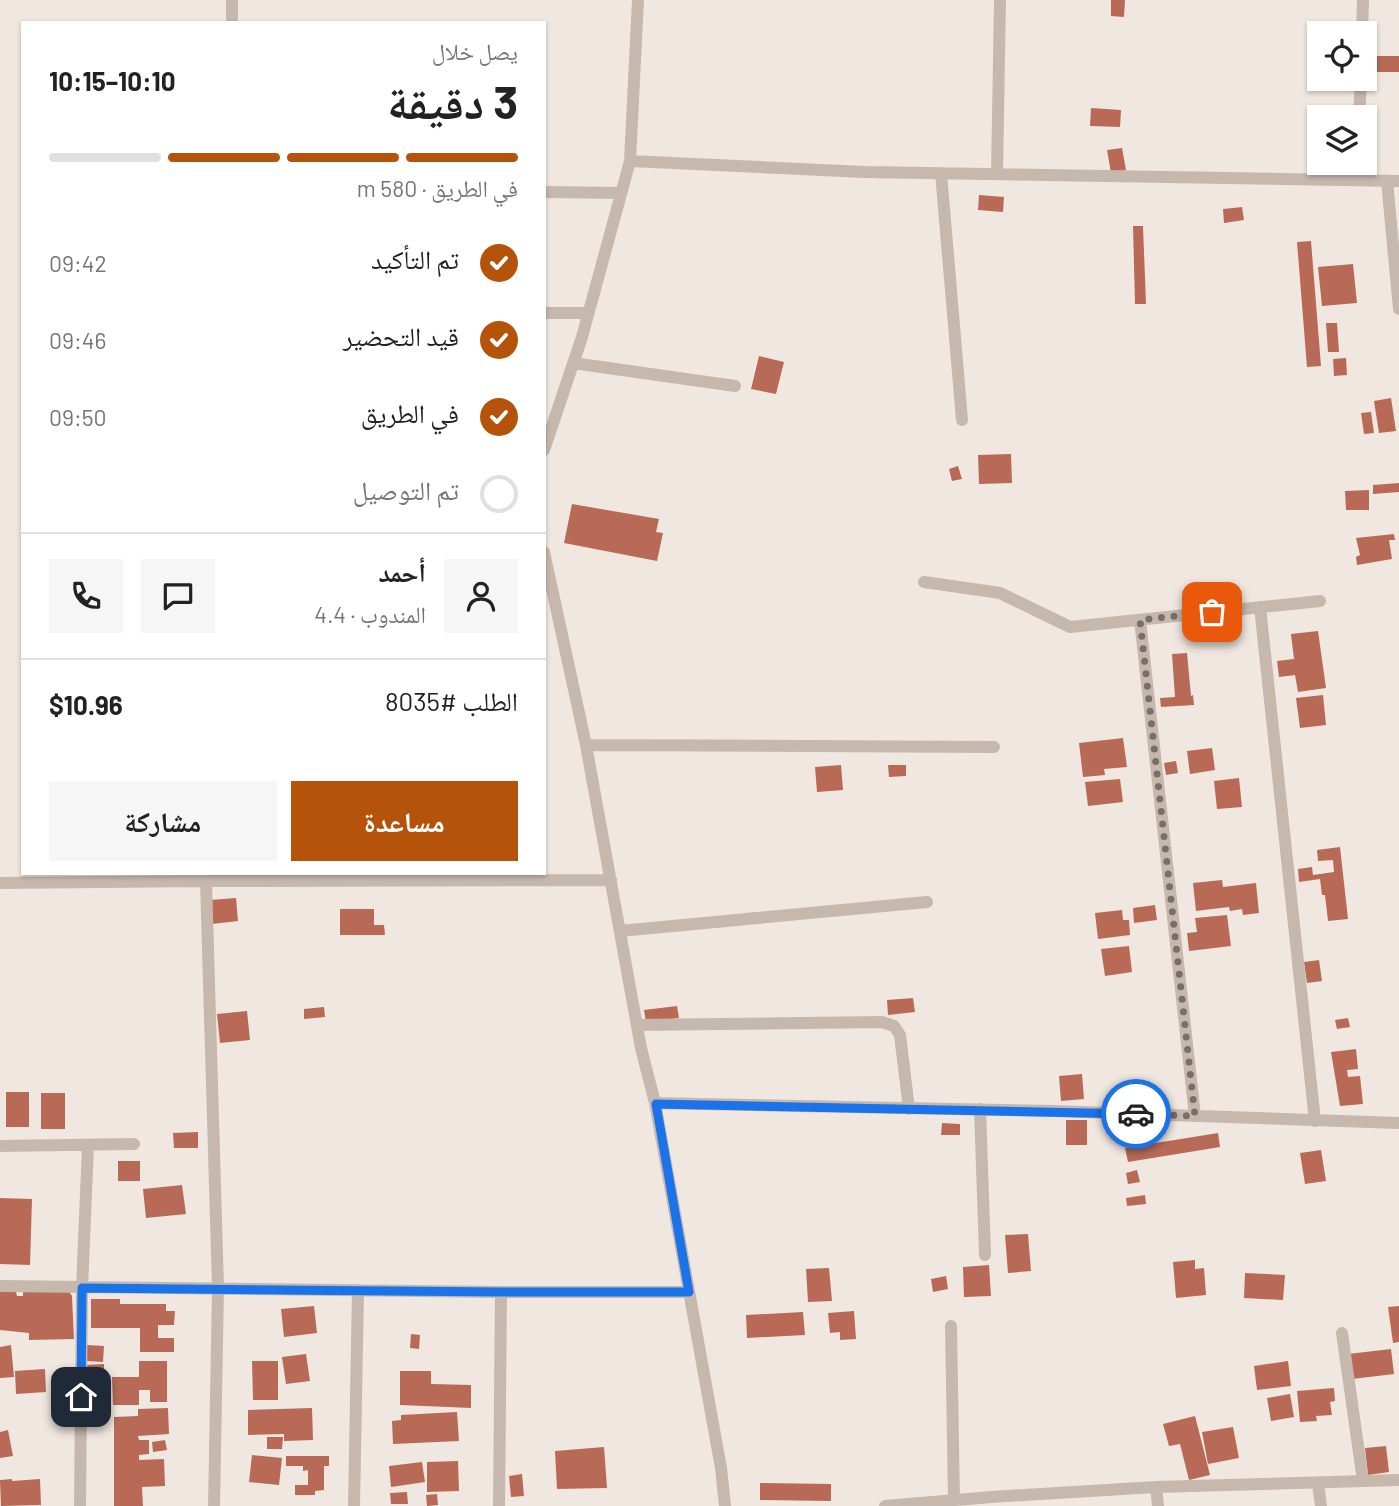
<!DOCTYPE html>
<html lang="ar">
<head>
<meta charset="utf-8">
<style>
	:root { --surface:#fff; --page:#f6f6f6; --text:#222; --muted:#767676; --line:#e0e0e0; --accent:#b45309 }
	body { margin:0; font-family:Barlow,"Noto Naskh Arabic",sans-serif; background:var(--page); color:var(--text); direction:rtl; height:100vh; display:flex; flex-direction:column; font-size:26px; white-space:nowrap }
	* { box-sizing:border-box; margin:0 }
	p { font-size:23px; color:var(--muted) }
	.icon { flex:none; width:38px; height:38px; fill:none; stroke:currentColor; stroke-width:2; stroke-linecap:round; stroke-linejoin:round }
	.map { position:relative; flex:1; overflow:hidden; direction:ltr }
	.side { position:absolute; left:21px; top:21px; width:525px; height:854px; display:flex; flex-direction:column; background:var(--surface); border-radius:0px; box-shadow:0 2px 5px #0004; direction:rtl }
	.side>* { flex:none }
	.controls { position:absolute; left:1307px; top:21px; display:grid; gap:14px }
	.controls a { display:grid; place-items:center; width:70px; height:70px; border-radius:0px; background:var(--surface); box-shadow:0 2px 5px #0004; font-size:35px }
	.pin { position:absolute; display:grid; place-items:center; width:60px; height:60px; color:#fff; margin:-30px; border-radius:14px; box-shadow:0 4px 10px #0006 }
	.courier { position:absolute; display:grid; place-items:center; width:70px; height:70px; margin:-35px; border:5px solid #1a73e8; border-radius:50%; background:#fff; color:#222; box-shadow:0 2px 9px #0007 }
	.headline em { font-style:normal; font-weight:700 }
	.headline div { display:flex; flex-direction:column-reverse }
	.headline { display:flex; align-items:center; justify-content:space-between; height:119px; padding:0 28px }
	h1 { font-size:46px; font-weight:700; line-height:52px }
	.bar { display:grid; grid-template-columns:repeat(4,1fr); gap:10px 7px; align-content:center; height:84px; padding:0 28px }
	.bar i { height:9px; border-radius:5px; background:var(--line) }
	.bar .active { background:var(--accent) }
	.bar p { grid-column:span 4 }
	.line { display:flex; align-items:center; gap:18px; padding:0 28px; border-top:2px solid var(--line) }
	.line div { flex:1 }
	.round { display:grid; place-items:center; flex:none; width:74px; height:74px; border-radius:0px; background:var(--page) }
	ol { padding:0 28px; list-style:none }
	li { display:flex; align-items:center; gap:21px; height:77px }
	li p { margin-inline-start:auto }
	li .icon { padding:7px; border-radius:50%; background:var(--accent); color:#fff; stroke-width:4 }
	li:last-child { color:var(--muted) }
	li i { width:38px; height:38px; border:4px solid var(--line); border-radius:50% }
	.cta { display:flex; gap:14px; margin-top:auto; padding:14px 28px }
	.cta a { flex:1; height:80px; border-radius:0px; background:var(--accent); color:#fff; font-size:28px; font-weight:700; line-height:80px; text-align:center }
	.cta a+a { background:var(--page); color:var(--text) }
	.map>svg:first-child { display:block }
	.building { fill:#b86a57 }
	.lines { fill:none; stroke-linecap:round; stroke-linejoin:round }
	.street { stroke:#c7b8ad; stroke-width:12 }
	.done { stroke:#786f6a; stroke-width:7; stroke-dasharray:0 12.6 }
	.route { stroke:#1a73e8; stroke-width:9 }
</style>
</head>
<body>
<div class="map">
<svg width="1399" height="1506" viewBox="0 0 1399 1506">
	<rect width="100%" height="100%" fill="#f0e8e0"/>
	<path class="building" d="M1111 0H1125L1124 17 1111 16Z
		M1375 56H1399V72H1375Z
		M1091 108 1121 110 1120 127 1090 126Z
		M1122 148 1126 170 1111 173 1107 150Z
		M979 195 1004 197 1003 212 978 210Z
		M1242 207 1244 220 1224 223 1223 209Z
		M1133 226H1143L1146 304H1135Z
		M1311 241 1321 366 1307 367 1297 242Z
		M1353 264 1357 303 1322 306 1318 267Z
		M1326 323H1337L1339 352H1328Z
		M759 356 784 362 776 394 751 389Z
		M1346 358 1347 375 1334 376 1333 359Z
		M1391 398 1396 431 1379 433 1374 401Z
		M1371 412 1374 433 1364 434 1361 413Z
		M1011 454 1012 483 979 484 978 455Z
		M958 466 962 479 952 481 949 469Z
		M1399 483V492L1373 494V485Z
		M1369 490V510H1346L1345 491Z
		M572 504 659 519 656 532 663 533 657 561 564 543Z
		M1394 534 1395 540H1389L1392 559 1357 565 1356 557 1360 555 1356 538Z
		M1318 631 1326 688 1298 692 1295 675 1279 677 1277 661 1294 659 1291 634Z
		M1187 653 1191 696 1193 695 1194 705 1161 707 1160 698 1175 697 1172 654Z
		M1323 695 1326 725 1300 728 1296 698Z
		M1123 738 1127 767 1104 769 1105 775 1083 777 1079 743Z
		M1212 748 1215 770 1190 774 1187 751Z
		M1176 761 1178 773 1166 775 1164 763Z
		M841 765 843 790 817 792 815 767Z
		M888 765H906V776L889 777Z
		M1239 778 1242 807 1217 809 1214 781Z
		M1120 779 1123 802 1088 806 1085 782Z
		M1340 847 1348 919 1328 921 1325 895H1322L1320 879 1299 882 1298 869 1312 867 1313 875 1334 872 1333 860 1318 861 1317 850Z
		M1222 880 1223 887 1256 883 1259 913 1243 915 1242 909 1230 911 1229 907 1196 911 1193 883Z
		M236 898 238 921 212 924 210 900Z
		M1155 905 1157 920 1134 923 1133 908Z
		M340 909H374V925H384L385 935H340Z
		M1122 910 1123 920H1129L1130 935 1098 939 1095 913Z
		M1227 915 1231 946 1189 951 1187 933 1197 932 1195 918Z
		M1129 946 1132 972 1105 976 1101 949Z
		M1319 960 1322 981 1307 983 1304 962Z
		M913 998 915 1012 888 1015 887 1000Z
		M677 1006 679 1018 646 1022 644 1010Z
		M324 1007 325 1017 304 1019V1009Z
		M247 1011 250 1040 220 1043 217 1014Z
		M1348 1018 1350 1027 1337 1029 1335 1020Z
		M1356 1049 1358 1069 1347 1070 1348 1077 1360 1076 1363 1104 1340 1106 1331 1052Z
		M1082 1074 1084 1099 1061 1101 1059 1076Z
		M6 1092H29V1127H6Z
		M41 1093H65V1129H41Z
		M1066 1120H1087V1145H1066Z
		M942 1123 960 1124V1135H941Z
		M198 1132V1148H174L173 1133Z
		M1218 1133 1220 1147 1128 1162 1125 1148Z
		M1321 1150 1326 1181 1305 1184 1300 1153Z
		M118 1161H140V1181H118Z
		M1137 1170 1140 1182 1128 1184 1126 1173Z
		M182 1185 186 1214 146 1218 143 1189Z
		M1145 1195 1146 1204 1127 1206 1126 1198Z
		M0 1198 32 1199 30 1265 0 1264Z
		M1028 1234 1031 1271 1008 1273 1005 1235Z
		M1195 1260V1269L1204 1268 1206 1295 1176 1298 1173 1262Z
		M989 1265 991 1296 964 1297 963 1267Z
		M829 1268 832 1301 808 1302 806 1269Z
		M1245 1273 1285 1275 1283 1300 1244 1298Z
		M946 1276 948 1289 933 1292 931 1279Z
		M23 1290H68L72 1296 74 1339 29 1340V1333L0 1330V1292H16L17 1296H23Z
		M91 1299H120V1304H166V1311H175L174 1325H158V1338H174V1352H140V1328H91Z
		M314 1306 317 1333 284 1337 281 1309Z
		M1399 1306V1342L1393 1343 1388 1307Z
		M854 1311 856 1339 840 1340V1332L830 1333 828 1313Z
		M803 1312 805 1335 747 1338 746 1315Z
		M411 1334 420 1335 419 1349 410 1348Z
		M11 1345 14 1377 0 1378V1347Z
		M87 1345 104 1346 103 1362 87 1361Z
		M1391 1349 1394 1374 1352 1379 1348 1354Z
		M306 1354 310 1381 286 1384 282 1357Z
		M139 1361H167V1402H150V1390H139V1405H113L112 1377H139Z
		M252 1361H278V1400H253Z
		M1288 1361 1291 1386 1257 1390 1254 1366Z
		M104 1364V1374H87L86 1365Z
		M45 1369 46 1392 16 1394 15 1371Z
		M400 1371H431V1384L471 1385V1408L400 1405Z
		M1334 1388 1335 1401 1330 1402 1332 1415 1316 1416 1317 1421 1300 1422 1297 1391Z
		M1290 1394 1294 1417 1271 1421 1267 1398Z
		M168 1408 169 1434 138 1436 139 1440H149V1454L139 1455V1460L164 1459 165 1486 142 1487 143 1506H114V1417L138 1416V1409Z
		M312 1408 313 1440 284 1441V1434L248 1435V1410Z
		M457 1412 459 1441 393 1444 392 1421 401 1420V1415Z
		M1195 1416 1210 1475 1189 1480 1180 1444 1169 1446 1163 1424Z
		M1233 1427 1239 1458 1208 1464 1202 1432Z
		M8 1430 13 1456 0 1458V1432Z
		M267 1437H283L282 1449H267Z
		M165 1440 167 1450 153 1452 152 1442Z
		M1386 1446 1389 1472 1368 1475 1365 1448Z
		M604 1447 607 1488 557 1489 555 1451Z
		M252 1455 282 1458 279 1485 249 1482Z
		M286 1456H329V1466H324V1490L315 1491V1495H295V1485H308V1470L303 1471V1466H286Z
		M458 1461 459 1491 427 1492V1462Z
		M422 1462 425 1482 391 1487 389 1466Z
		M522 1474 524 1496 511 1497 509 1476Z
		M12 1479V1481L40 1479 41 1505 1 1506 0 1480Z
		M760 1483 831 1484V1501L760 1500Z
		M407 1492 408 1504H391L390 1493Z
		M437 1494 438 1505 427 1506 426 1495Z"/>
	<g class="lines">
		<path class="street" d="M232 0V23
			M1362 33 1363 0
			M1359 117 1361 79
			M630 161 865 172 1399 181
			M941 173 962 420
			M997 174 1000 0
			M1357 179 1358 163
			M1387 181 1399 309
			M544 192 621 193
			M544 313H588
			M573 363 735 386
			M544 450 582 337 630 161 638 0
			M544 552 586 745 641 1048 655 1103 721 1468 725 1506
			M924 582 1000 593 1070 627 1320 601
			M1260 607 1315 1121
			M1140 620 1195 1116
			M586 745 994 747
			M0 883 206 881
			M620 931 927 902
			M637 1025 882 1022 894 1026 900 1035 909 1109
			M655 1103 1053 1111 1399 1123
			M980 1109 985 1255
			M0 1146 134 1144
			M0 1286 501 1292H689
			M951 1326 954 1500
			M1342 1333 1363 1481
			M1318 1483 1321 1506
			M1156 1487 1158 1506
			M80 1506 82 1288 88 1146
			M214 1506 218 1288 206 881 611 880
			M354 1506 358 1290
			M499 1506 501 1292
			M885 1506 991 1497 1156 1487 1399 1480"/>
	</g>
	<g class="lines">
		<path class="done" d="M1136 1114 1195 1116 1140 620 1212 612"/>
		<path class="route" d="M81 1397 82 1288 501 1292H689L656 1104 1136 1114"/>
	</g>
</svg>
<div class="controls">
<a><svg class="icon" aria-label="locate" viewBox="0 0 24 24"><circle cx="12" cy="12" r="6"/><path d="M12 2v4M12 18v4M2 12h4M18 12h4"/></svg></a>
<a><svg class="icon" aria-label="layers" viewBox="0 0 24 24"><path d="M12 4l9 5-9 5-9-5zM3 14l9 5 9-5"/></svg></a>
</div>
<div class="pin" style="left:1212px;top:612px;background:#ea580c"><svg class="icon" aria-label="bag" viewBox="0 0 24 24"><path d="M5 8h14l-1 12H6zM9 8a3 3 0 0 1 6 0"/></svg></div>
<div class="pin" style="left:81px;top:1397px;background:#1f2937"><svg class="icon" aria-label="home" viewBox="0 0 24 24"><path d="M3 11l9-7 9 7M6 9v11h12V9"/></svg></div>
<div class="courier" style="left:1136px;top:1114px"><svg class="icon" aria-label="car" viewBox="0 0 24 24"><path d="M5 17H2v-5l4-1 3-4h7l3 4 3 1v5h-3M9 17h6M6 11h13"/><circle cx="7" cy="17" r="2"/><circle cx="17" cy="17" r="2"/></svg></div>
<section class="side">
<div class="headline"><div><h1>3 دقيقة</h1><p>يصل خلال</p></div><em>10:10–10:15</em></div>
<div class="bar"><i class="active"></i><i class="active"></i><i class="active"></i><i></i><p>في الطريق · 580 m</p></div>
<ol>
<li><svg class="icon" aria-label="check" viewBox="0 0 24 24"><path d="M5 12l5 5 9-10"/></svg>تم التأكيد<p>09:42</p></li>
<li><svg class="icon" aria-label="check" viewBox="0 0 24 24"><path d="M5 12l5 5 9-10"/></svg>قيد التحضير<p>09:46</p></li>
<li><svg class="icon" aria-label="check" viewBox="0 0 24 24"><path d="M5 12l5 5 9-10"/></svg>في الطريق<p>09:50</p></li>
<li><i></i>تم التوصيل</li>
</ol>
<div class="line" style="height:126px"><a class="round"><svg class="icon" aria-label="person" viewBox="0 0 24 24"><circle cx="12" cy="8" r="4"/><path d="M4 21q1-7 8-7t8 7"/></svg></a><div><b>أحمد</b><p>المندوب · 4.4</p></div><a class="round"><svg class="icon" aria-label="chat" viewBox="0 0 24 24"><path d="M4 5h16v11H9l-5 4z"/></svg></a><a class="round"><svg class="icon" aria-label="phone" viewBox="0 0 24 24"><path d="M5 4h4l2 5-3 2q2 4 5 5l2-3 5 2v4C11 20 4 13 5 4z"/></svg></a></div>
<div class="line" style="height:91px"><div>الطلب #8035</div><b>$10.96</b></div>
<div class="cta"><a>مساعدة</a><a>مشاركة</a></div>
</section>
</div>
</body>
</html>
